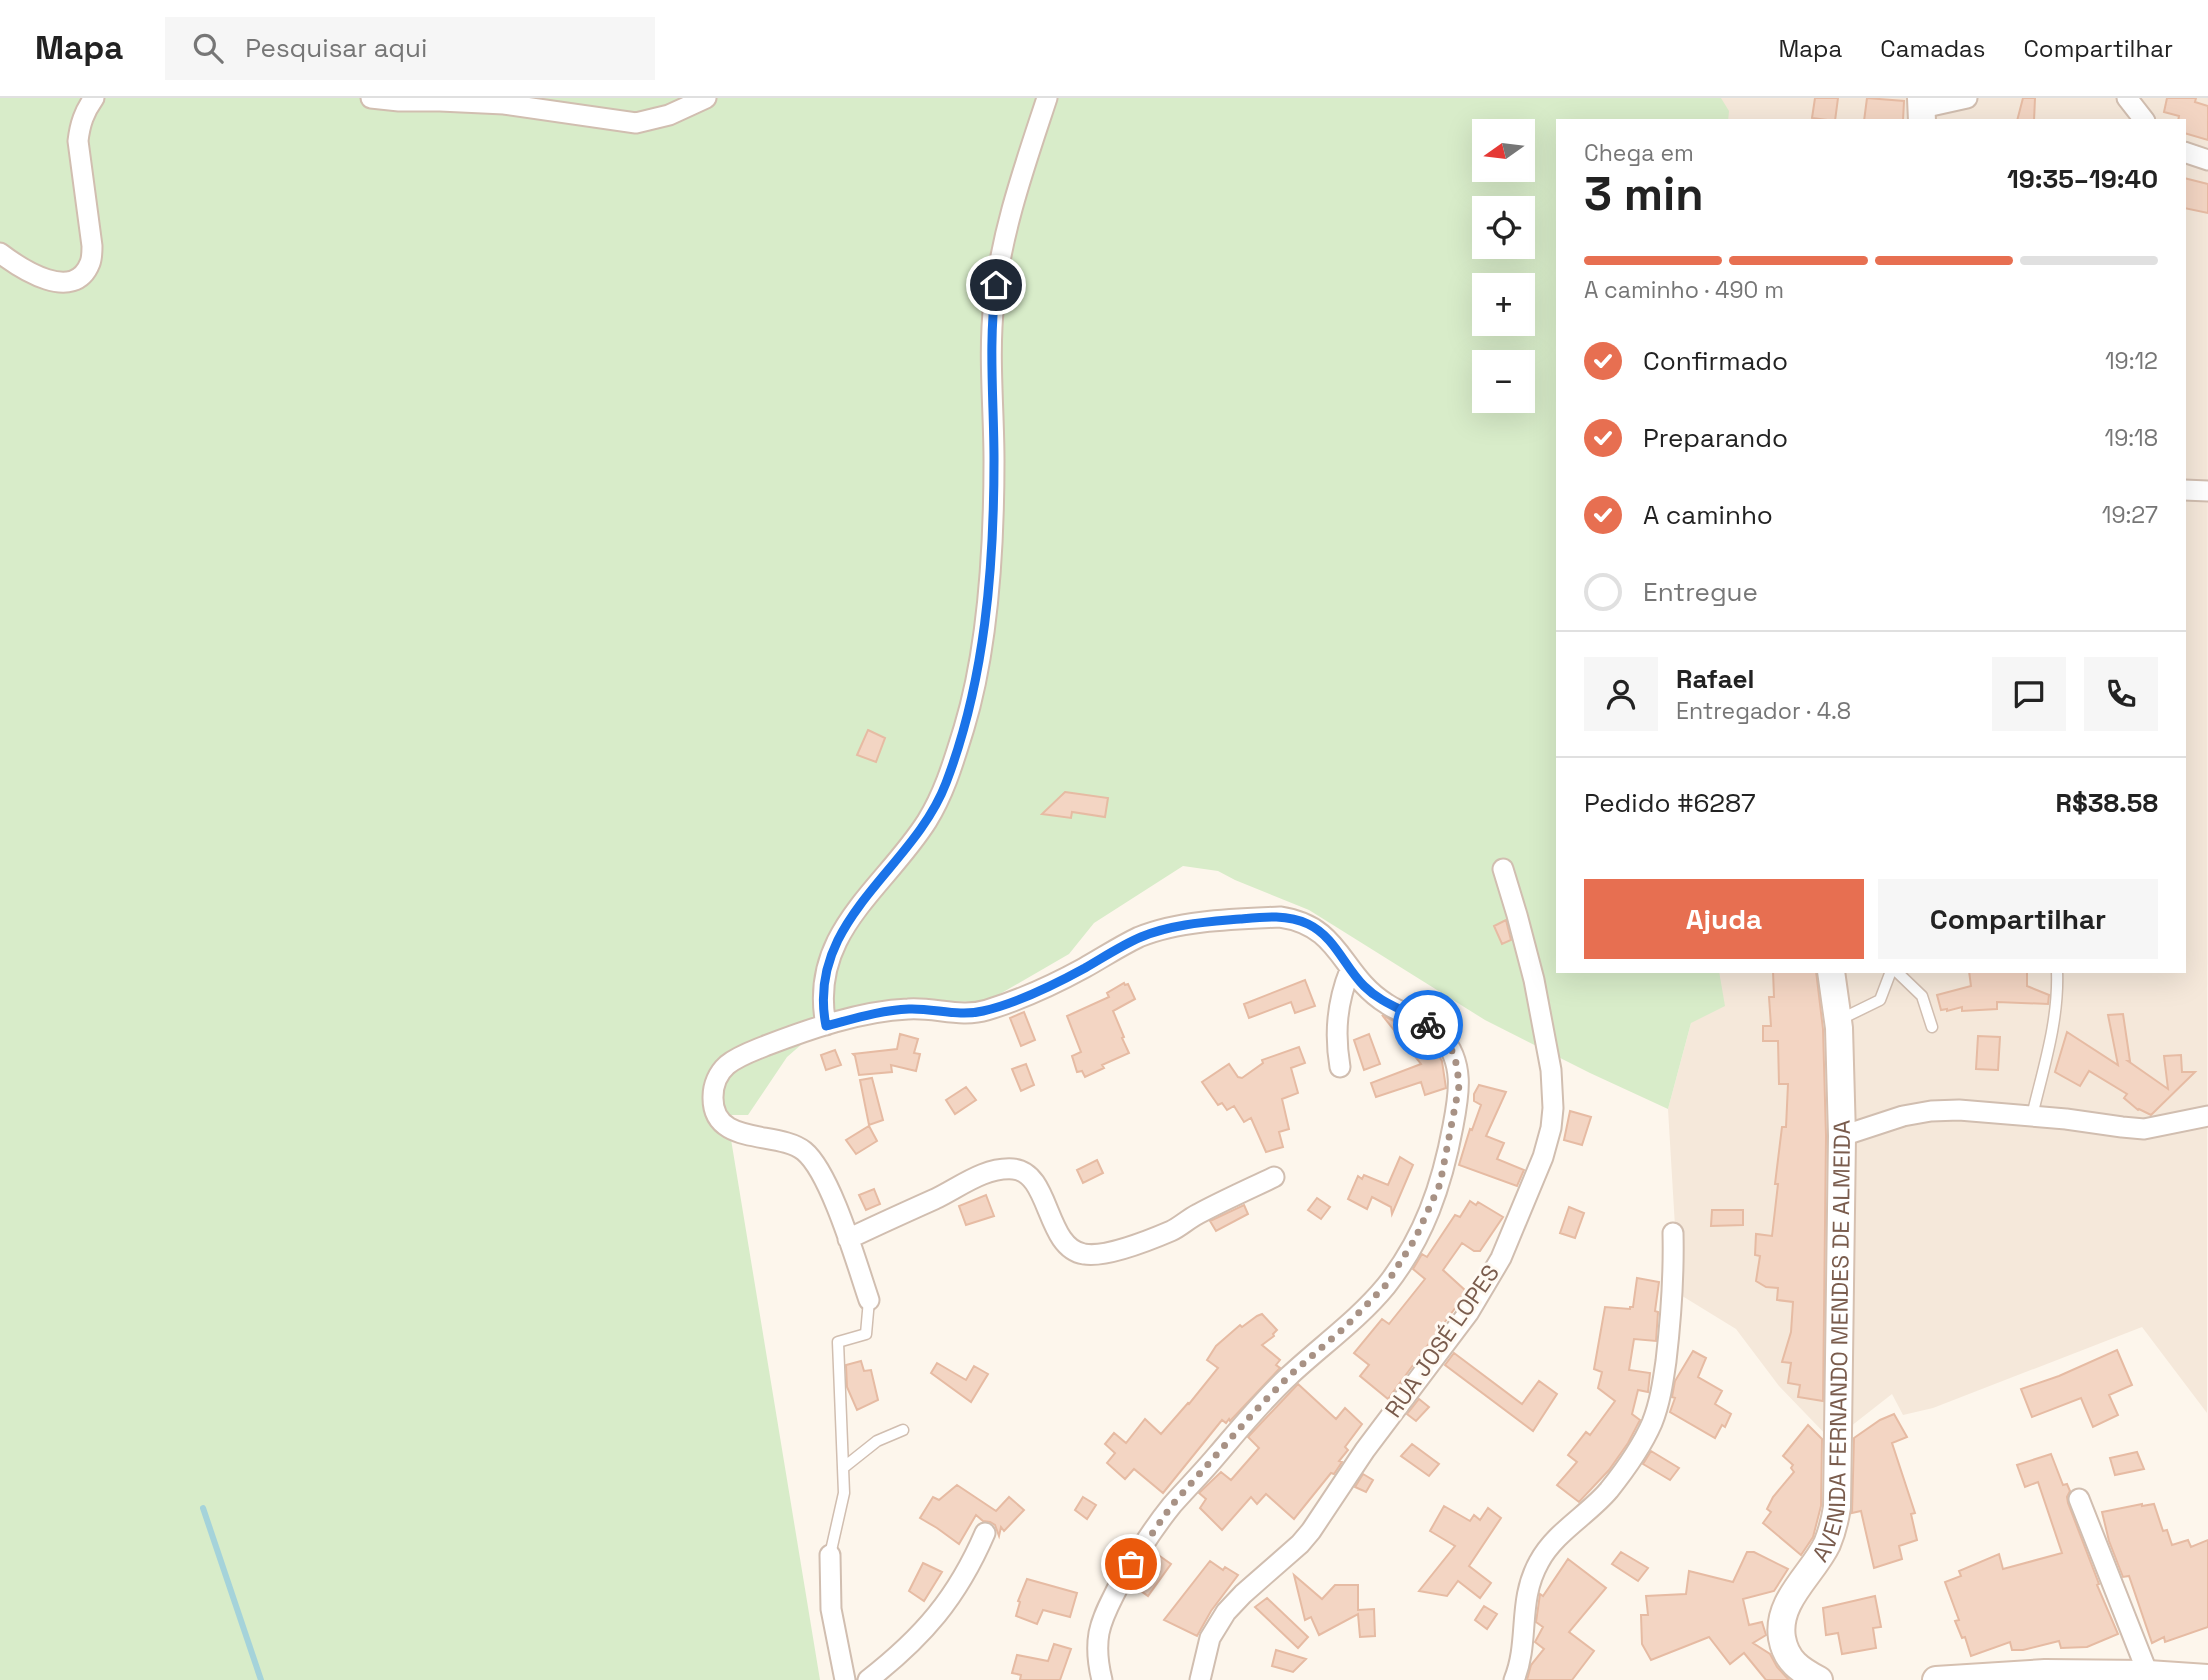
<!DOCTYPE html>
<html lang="pt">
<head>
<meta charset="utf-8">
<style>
	:root { --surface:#fff; --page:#f6f6f6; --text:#222; --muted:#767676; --line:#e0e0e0; --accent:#e76f51 }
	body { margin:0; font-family:"Space Grotesk",sans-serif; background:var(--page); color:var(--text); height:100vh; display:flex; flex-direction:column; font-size:26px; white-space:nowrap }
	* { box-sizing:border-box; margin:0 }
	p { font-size:23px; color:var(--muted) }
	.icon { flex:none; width:38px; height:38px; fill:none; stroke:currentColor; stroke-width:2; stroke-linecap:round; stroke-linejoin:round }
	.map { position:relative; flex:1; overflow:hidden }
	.sheet { position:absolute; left:1556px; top:21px; width:630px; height:854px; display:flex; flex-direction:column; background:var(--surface); border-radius:0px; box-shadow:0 7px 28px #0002 }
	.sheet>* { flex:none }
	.needle { width:46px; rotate:256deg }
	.controls { position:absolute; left:1472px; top:21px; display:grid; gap:14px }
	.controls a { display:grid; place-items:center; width:63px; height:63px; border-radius:0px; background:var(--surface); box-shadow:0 7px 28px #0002; font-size:35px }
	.pin { position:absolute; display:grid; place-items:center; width:60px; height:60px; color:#fff; margin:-30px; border:4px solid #fff; border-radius:50%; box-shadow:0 2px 7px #0007 }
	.courier { position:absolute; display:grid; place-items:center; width:70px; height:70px; margin:-35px; border:5px solid #1a73e8; border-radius:50%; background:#fff; color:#222; box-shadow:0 2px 9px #0007 }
	.overview em { font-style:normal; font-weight:600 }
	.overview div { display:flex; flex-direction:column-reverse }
	.overview { display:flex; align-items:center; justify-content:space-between; height:119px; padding:0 28px }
	h1 { font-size:46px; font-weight:600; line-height:52px }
	.bar { display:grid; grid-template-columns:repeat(4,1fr); gap:10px 7px; align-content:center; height:84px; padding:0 28px }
	.bar i { height:9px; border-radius:5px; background:var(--line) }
	.bar .current { background:var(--accent) }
	.bar p { grid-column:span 4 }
	.line { display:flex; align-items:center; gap:18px; padding:0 28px; border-top:2px solid var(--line) }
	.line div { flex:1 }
	.round { display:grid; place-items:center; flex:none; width:74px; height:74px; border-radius:0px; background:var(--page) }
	ol { padding:0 28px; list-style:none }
	li { display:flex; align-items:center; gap:21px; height:77px }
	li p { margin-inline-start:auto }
	li .icon { padding:7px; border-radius:50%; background:var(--accent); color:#fff; stroke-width:4 }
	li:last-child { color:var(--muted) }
	li i { width:38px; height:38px; border:4px solid var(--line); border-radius:50% }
	.cta { display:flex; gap:14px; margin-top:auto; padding:14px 28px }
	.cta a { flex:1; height:80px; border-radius:0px; background:var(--accent); color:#fff; font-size:28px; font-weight:600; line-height:80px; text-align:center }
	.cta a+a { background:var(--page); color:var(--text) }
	header { display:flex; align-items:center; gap:42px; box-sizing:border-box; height:98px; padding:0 35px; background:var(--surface); border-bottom:2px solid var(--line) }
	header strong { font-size:33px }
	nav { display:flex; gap:38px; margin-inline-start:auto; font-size:24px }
	.search { width:490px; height:63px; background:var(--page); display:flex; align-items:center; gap:18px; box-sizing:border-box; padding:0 24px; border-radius:0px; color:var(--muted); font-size:26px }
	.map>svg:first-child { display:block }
	.residential { fill:#f5e8da }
	.green { fill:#d8ecc9; fill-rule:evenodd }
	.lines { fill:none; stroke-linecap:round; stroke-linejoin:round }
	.stream { stroke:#a5d3da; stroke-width:6 }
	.building { fill:#f3d5c3; stroke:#e6bba3; stroke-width:2 }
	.lane-casing { stroke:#d1beb0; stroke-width:13 }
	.street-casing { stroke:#d1beb0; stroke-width:23 }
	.secondary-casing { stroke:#d6c0b0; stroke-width:30 }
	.lane { stroke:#fff; stroke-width:10 }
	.street { stroke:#fff; stroke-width:19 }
	.secondary { stroke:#fff; stroke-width:26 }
	.done { stroke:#a89285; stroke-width:7; stroke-dasharray:0 12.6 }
	.route { stroke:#1a73e8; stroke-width:9 }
	.labels { text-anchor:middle; stroke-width:6; stroke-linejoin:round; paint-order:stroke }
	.street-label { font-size:23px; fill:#7a5c4d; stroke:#fffaf3 }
</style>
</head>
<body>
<header>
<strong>Mapa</strong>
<div class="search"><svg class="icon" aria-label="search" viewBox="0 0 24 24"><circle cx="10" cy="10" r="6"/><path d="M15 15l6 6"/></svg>Pesquisar aqui</div>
<nav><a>Mapa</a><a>Camadas</a><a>Compartilhar</a></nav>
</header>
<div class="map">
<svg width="2208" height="1582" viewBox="0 0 2208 1582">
	<rect width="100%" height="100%" fill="#fdf6ec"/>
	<path class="residential" d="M1577 0H2208L2207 1315 2142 1229 1933 1310 1903 1317 1892 1296 1832 1343 1779 1288 1736 1231 1679 1196 1668 1011 1691 925 1717 873H2184V23H1558L1522 110 1476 70 1484 72H1522L1523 38Z"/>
	<path class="green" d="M0 0H1721L1729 13 1728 23H1558V873H1719L1725 908 1691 925 1668 1011 1590 975 1485 922 1309 812 1235 782 1218 773 1183 768 1094 825 1069 856 986 904 924 903 833 919 787 959 748 1017H727L820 1582H0ZM1484 33H1522V72H1484ZM1484 110H1522V149H1484ZM1484 187H1522V226H1484ZM1484 264H1522V303H1484Z"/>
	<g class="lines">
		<path class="stream" d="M203 1410 261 1582"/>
	</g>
	<path class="building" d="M1815 0H1838L1835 23 1812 20Z
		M1867 0 1904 3 1903 23H1864Z
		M2023 0H2035L2034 23H2017Z
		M2167 0H2196L2195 4 2208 8V42L2184 35V23H2178L2179 18 2164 14Z
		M2184 80 2208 86V115L2184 110Z
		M868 632 885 640 876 664 857 657Z
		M1065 694 1108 700 1105 719 1072 714 1071 720 1042 716Z
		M1506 822 1511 842 1502 846 1494 828Z
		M1773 873H1816L1823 931 1826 1038 1823 1303 1798 1299 1800 1287 1788 1285 1791 1265 1782 1264 1791 1234 1793 1204 1777 1202 1778 1190 1766 1189 1756 1183 1760 1158 1755 1157 1756 1136 1772 1138 1778 1086H1775L1782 1029H1786L1788 986H1779L1778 943H1763V928H1771L1769 899H1774Z
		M1969 873H2027V888L2049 897 2048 906 1997 904V911L1962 913V909L1947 913V911L1941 912 1937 897 1971 888Z
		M1305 882 1315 908 1295 915 1291 904 1249 920 1244 906Z
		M1124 885 1125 887 1128 886 1135 901 1113 913 1124 939 1122 940 1129 955 1102 967 1104 970 1085 979 1082 973 1077 974 1072 958 1081 954 1067 918 1109 899 1107 895Z
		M1024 914 1035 942 1021 948 1010 920Z
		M2123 916 2130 963H2128L2168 991 2164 958 2181 957 2182 974H2195L2151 1017 2139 1011 2138 1012 2124 1000 2127 996 2089 973 2080 988 2055 974 2067 934 2118 967 2108 917Z
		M1382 917 1416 934 1432 946 1442 963 1446 990 1425 997 1421 984 1376 999 1371 985 1421 966Z
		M900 936 918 941 914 955 920 956 916 973 891 967 892 974 859 977 855 958 853 956 897 951Z
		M1369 936 1380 966 1364 972 1354 942Z
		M1978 938 2000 939 1998 972 1976 971Z
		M1299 949 1305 965 1291 970 1298 995 1282 1001 1289 1031 1279 1034 1283 1049 1266 1054 1251 1020 1244 1024 1234 1008 1227 1012 1222 1005 1218 1007 1202 984 1229 966 1238 979 1242 980 1263 965 1262 962Z
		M835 952 841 967 826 972 821 957Z
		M1026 966 1034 987 1021 993 1012 971Z
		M872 980 883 1022 869 1027 860 982Z
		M1479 987 1506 994 1486 1038 1504 1045 1497 1061 1524 1072 1517 1088 1459 1067 1470 1031 1472 1032 1481 1007 1474 1003V996Z
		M966 989 976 1002 955 1016 946 1002Z
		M1570 1013 1591 1019 1582 1047 1564 1042Z
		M869 1028 877 1043 856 1056 846 1042Z
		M1400 1059 1413 1067 1392 1116 1391 1109 1372 1099 1367 1111 1348 1101 1358 1078 1362 1081 1364 1077 1388 1087Z
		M1097 1062 1103 1075 1083 1085 1077 1072Z
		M874 1091 880 1106 866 1112 859 1097Z
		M986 1097 994 1118 966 1127 959 1108Z
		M1317 1100 1330 1109 1321 1121 1308 1112Z
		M1470 1103 1476 1107 1478 1104 1503 1119 1480 1153H1474L1462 1145 1443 1172 1467 1194 1388 1301 1360 1278 1369 1267 1354 1255 1382 1221 1389 1226 1425 1181 1413 1171 1422 1156 1427 1159 1455 1117 1460 1119Z
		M1244 1107 1248 1116 1216 1133 1210 1123Z
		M1569 1109 1584 1115 1575 1140 1560 1135Z
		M1712 1112H1743V1127L1711 1128Z
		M1637 1180 1659 1184 1655 1213 1658 1214 1656 1243 1634 1241 1629 1272 1650 1275 1648 1294 1638 1292 1632 1316 1640 1322 1628 1345 1609 1372 1579 1404 1557 1387 1577 1364 1568 1357 1586 1334 1590 1337 1615 1303 1598 1290 1602 1274 1594 1271 1605 1209 1630 1211V1209H1633Z
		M1262 1216 1277 1232 1273 1236 1274 1238 1262 1247 1280 1262 1276 1267 1280 1270 1230 1323 1229 1321 1226 1325 1222 1322 1163 1395 1134 1371 1125 1381 1107 1365 1115 1355 1105 1346 1114 1335 1126 1345 1145 1321 1161 1336 1188 1305 1189 1306 1218 1270 1207 1262 1216 1248 1240 1227 1242 1229 1257 1218Z
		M2117 1252 2132 1287 2109 1297 2118 1317 2093 1329 2081 1300 2032 1319 2021 1291 2059 1278Z
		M1693 1253 1706 1260 1698 1279 1722 1293 1715 1306 1731 1316 1725 1329 1722 1327 1715 1340 1670 1314 1675 1300 1672 1299 1675 1283Z
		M1454 1255 1522 1306 1539 1283 1557 1296 1533 1333 1445 1267Z
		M861 1263 864 1273 871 1272 878 1302 857 1312 847 1289 846 1267Z
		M937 1265 966 1282 974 1268 988 1276 971 1304 931 1275Z
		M1298 1286 1336 1321 1345 1310 1362 1326 1345 1349 1348 1352 1339 1363 1342 1364 1334 1376 1331 1375 1294 1421 1266 1396 1257 1406 1251 1399 1222 1432 1200 1410 1206 1401 1199 1395 1221 1374 1231 1382 1259 1350 1248 1339Z
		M1419 1301 1429 1309 1416 1323 1407 1316Z
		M1894 1316 1907 1339 1892 1345 1915 1415 1911 1416 1917 1442 1899 1448 1902 1461 1874 1470 1861 1413 1852 1415 1854 1340 1880 1322Z
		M1808 1327 1822 1341 1821 1408 1813 1439 1801 1457 1763 1425 1771 1414 1767 1411 1773 1399 1794 1374 1791 1370 1793 1367 1783 1358Z
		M1412 1346 1439 1366 1429 1378 1401 1358Z
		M1651 1353 1679 1370 1670 1382 1643 1366Z
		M2137 1354 2144 1371 2115 1377 2110 1360Z
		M2051 1356 2063 1387 2067 1386 2070 1393 2067 1399 2068 1405 2099 1486 2097 1487 2118 1536 2087 1549 2061 1550 2059 1543 2023 1552H2012L2010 1544 1971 1558 1965 1539 1962 1540 1955 1523 1959 1522 1945 1484 1961 1478 1959 1473 1999 1456 2003 1471 2062 1455 2038 1384 2025 1389 2017 1367Z
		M1363 1376 1373 1382 1366 1394 1355 1389Z
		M957 1387 996 1413 1009 1399 1024 1412 1004 1433 1001 1429 999 1438 995 1427 990 1424 983 1423 976 1417 959 1446 937 1430 920 1420 933 1399 939 1402Z
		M1083 1399 1096 1407 1087 1421 1075 1412Z
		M2142 1406V1408L2154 1406 2163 1433 2167 1432 2172 1447 2188 1442 2191 1449 2208 1442V1529L2165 1544 2164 1539 2152 1545 2129 1478 2123 1479 2109 1443 2102 1414Z
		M1444 1408 1470 1423 1474 1417 1480 1422 1488 1410 1501 1420 1469 1468 1491 1485 1480 1500 1458 1483 1447 1498 1419 1493 1455 1448 1430 1433Z
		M1154 1454 1171 1466 1148 1498 1134 1488 1140 1480 1138 1479Z
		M1621 1454 1648 1470 1638 1483 1612 1466Z
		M1747 1454H1754L1788 1471 1774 1493 1743 1501 1749 1527 1762 1524 1766 1537 1753 1545 1770 1556 1777 1569 1789 1582H1766L1744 1555 1730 1566 1709 1539 1651 1562 1642 1546 1641 1517H1648L1646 1498 1686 1496 1689 1473 1733 1484Z
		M1568 1461 1606 1490 1569 1534 1594 1553 1572 1582H1527L1531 1567 1544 1551 1535 1544 1543 1529 1536 1524 1540 1496 1543 1498Z
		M1210 1463 1223 1472 1225 1469 1238 1477 1211 1513 1197 1538 1164 1522Z
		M923 1465 942 1474 924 1503 909 1493Z
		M1294 1477 1322 1501 1335 1487H1358V1512L1374 1511 1375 1538 1360 1539 1358 1516 1319 1537 1311 1519 1305 1522Z
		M1027 1481 1077 1495 1070 1519 1043 1512 1037 1526 1016 1518 1020 1504 1018 1503Z
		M1875 1498 1881 1529 1873 1530 1876 1550 1842 1556 1838 1535 1826 1537 1823 1510Z
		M1267 1500 1308 1539 1298 1550 1255 1509Z
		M1484 1508 1497 1516 1487 1531 1475 1522Z
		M1054 1546 1071 1551 1060 1582H1020L1021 1577 1012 1575 1017 1557 1048 1563Z
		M1276 1552 1306 1561 1293 1574 1272 1568Z"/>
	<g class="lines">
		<defs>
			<path id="lane" d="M1896 873 1922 898 1932 929
				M1839 922 1880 902 1891 873
				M2032 1018C2043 971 2059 923 2057 873
				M843 1370 877 1343 903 1332
				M830 1457 844 1395 838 1244 866 1236 869 1202"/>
			<path id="street" d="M371 0 399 3H440L504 6 636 25 669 17 706 0
				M2127 0 2145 23
				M1922 10 1967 0
				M2184 54 2208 62
				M0 155C21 171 74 206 90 165 92 160 92 153 92 148L78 43C80 26 84 14 94 0
				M2184 392 2208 393
				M826 927C808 835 884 791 927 723 945 694 954 662 964 630 989 548 994 448 994 363 994 310 988 256 994 204 1001 134 1025 67 1047 0
				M1340 969C1334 934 1337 904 1350 872
				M1842 1038 1903 1018 1931 1013 1959 1012 2066 1021 2122 1029 2144 1031 2208 1018
				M848 1141C877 1127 906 1114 935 1101 960 1089 984 1069 1013 1071 1051 1074 1045 1150 1084 1156 1105 1160 1150 1142 1171 1133 1180 1129 1188 1121 1198 1116 1222 1103 1249 1091 1274 1079
				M869 1202C857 1167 831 1075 804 1053 778 1032 712 1049 713 999 713 987 718 975 727 967 738 958 753 953 765 948 809 931 861 913 908 911 935 909 961 920 987 912 1020 902 1053 887 1084 870 1102 860 1120 848 1139 839 1180 822 1236 821 1280 819 1342 828 1340 877 1387 906 1405 918 1426 921 1441 938 1465 964 1459 997 1453 1028 1442 1087 1424 1140 1386 1188 1358 1222 1321 1248 1289 1278 1263 1302 1241 1329 1218 1356 1203 1374 1187 1390 1172 1407 1151 1433 1133 1462 1117 1491 1110 1505 1102 1519 1099 1535 1096 1552 1098 1566 1102 1582
				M2079 1401 2148 1576
				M830 1457 831 1511 845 1582
				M868 1582C923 1539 957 1500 985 1435
				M1200 1582 1210 1540 1226 1514 1243 1496 1300 1446 1311 1433 1365 1352 1469 1214 1501 1160 1543 1059 1551 1030 1553 1010 1551 972 1534 882 1517 817 1503 771
				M1514 1582C1530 1543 1517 1503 1539 1464 1555 1434 1588 1417 1609 1392 1625 1372 1642 1348 1652 1325 1660 1305 1663 1284 1666 1263 1671 1220 1674 1178 1673 1135"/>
			<g id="secondary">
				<path d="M1921 0 1922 23"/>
				<path id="s1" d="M1819 1582C1800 1572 1786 1563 1782 1540 1776 1503 1812 1477 1827 1446 1832 1434 1835 1422 1837 1409L1842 1038 1839 930 1831 873"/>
				<path d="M1936 1582 2045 1575 2148 1576 2208 1580"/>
			</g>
		</defs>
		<use href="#lane" class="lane-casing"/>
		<use href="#street" class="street-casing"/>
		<use href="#secondary" class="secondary-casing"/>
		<use href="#lane" class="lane"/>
		<use href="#street" class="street"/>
		<use href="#secondary" class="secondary"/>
	</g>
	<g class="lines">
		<path class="done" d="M1131 1466 1172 1407 1255 1313 1289 1278 1344 1230 1385 1188 1415 1141 1440 1086 1459 988 1457 968 1451 950 1441 938 1428 927"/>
		<path class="route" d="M996 187C988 245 994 304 994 362 994 470 985 583 946 685 913 772 805 822 826 928 853 921 881 912 909 911 934 910 958 919 983 913 1018 905 1054 887 1085 870 1104 859 1122 847 1141 839 1172 826 1207 824 1240 821 1262 819 1287 816 1308 826 1335 839 1344 868 1364 888 1383 907 1407 912 1428 927"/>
	</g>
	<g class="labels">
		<g class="street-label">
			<text dy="8" stroke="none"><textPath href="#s1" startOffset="369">AVENIDA FERNANDO MENDES DE ALMEIDA</textPath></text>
			<text transform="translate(1442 1243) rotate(-55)" y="8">RUA JOSÉ LOPES</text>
		</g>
	</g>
</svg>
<div class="controls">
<a><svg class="needle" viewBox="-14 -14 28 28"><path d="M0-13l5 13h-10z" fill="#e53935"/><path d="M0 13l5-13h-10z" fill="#767676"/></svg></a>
<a><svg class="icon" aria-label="locate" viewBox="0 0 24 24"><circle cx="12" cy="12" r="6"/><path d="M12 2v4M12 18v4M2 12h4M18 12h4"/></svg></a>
<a>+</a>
<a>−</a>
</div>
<div class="pin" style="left:1131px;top:1466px;background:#ea580c"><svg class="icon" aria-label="bag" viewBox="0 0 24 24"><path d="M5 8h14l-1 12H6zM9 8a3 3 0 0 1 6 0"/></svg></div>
<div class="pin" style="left:996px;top:187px;background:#1f2937"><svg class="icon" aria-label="home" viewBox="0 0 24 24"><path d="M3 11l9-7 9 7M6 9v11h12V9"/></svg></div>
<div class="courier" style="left:1428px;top:927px"><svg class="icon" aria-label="bike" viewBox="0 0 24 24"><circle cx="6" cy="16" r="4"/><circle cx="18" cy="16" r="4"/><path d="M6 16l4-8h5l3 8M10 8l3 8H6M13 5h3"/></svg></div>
<section class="sheet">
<div class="overview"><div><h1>3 min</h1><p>Chega em</p></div><em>19:35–19:40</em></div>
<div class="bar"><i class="current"></i><i class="current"></i><i class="current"></i><i></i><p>A caminho · 490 m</p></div>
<ol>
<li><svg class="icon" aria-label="check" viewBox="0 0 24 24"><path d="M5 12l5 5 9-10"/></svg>Confirmado<p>19:12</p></li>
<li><svg class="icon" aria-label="check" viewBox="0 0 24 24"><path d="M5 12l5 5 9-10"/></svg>Preparando<p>19:18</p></li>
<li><svg class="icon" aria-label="check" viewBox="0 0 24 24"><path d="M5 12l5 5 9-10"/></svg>A caminho<p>19:27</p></li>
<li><i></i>Entregue</li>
</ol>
<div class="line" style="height:126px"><a class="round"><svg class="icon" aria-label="person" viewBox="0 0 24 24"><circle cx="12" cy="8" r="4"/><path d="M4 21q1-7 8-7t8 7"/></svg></a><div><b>Rafael</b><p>Entregador · 4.8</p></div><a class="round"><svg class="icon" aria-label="chat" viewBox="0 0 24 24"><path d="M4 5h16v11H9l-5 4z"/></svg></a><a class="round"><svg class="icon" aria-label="phone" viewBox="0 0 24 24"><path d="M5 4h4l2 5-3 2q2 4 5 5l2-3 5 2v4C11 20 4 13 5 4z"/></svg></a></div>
<div class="line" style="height:91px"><div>Pedido #6287</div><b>R$38.58</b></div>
<div class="cta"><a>Ajuda</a><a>Compartilhar</a></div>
</section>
</div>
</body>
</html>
